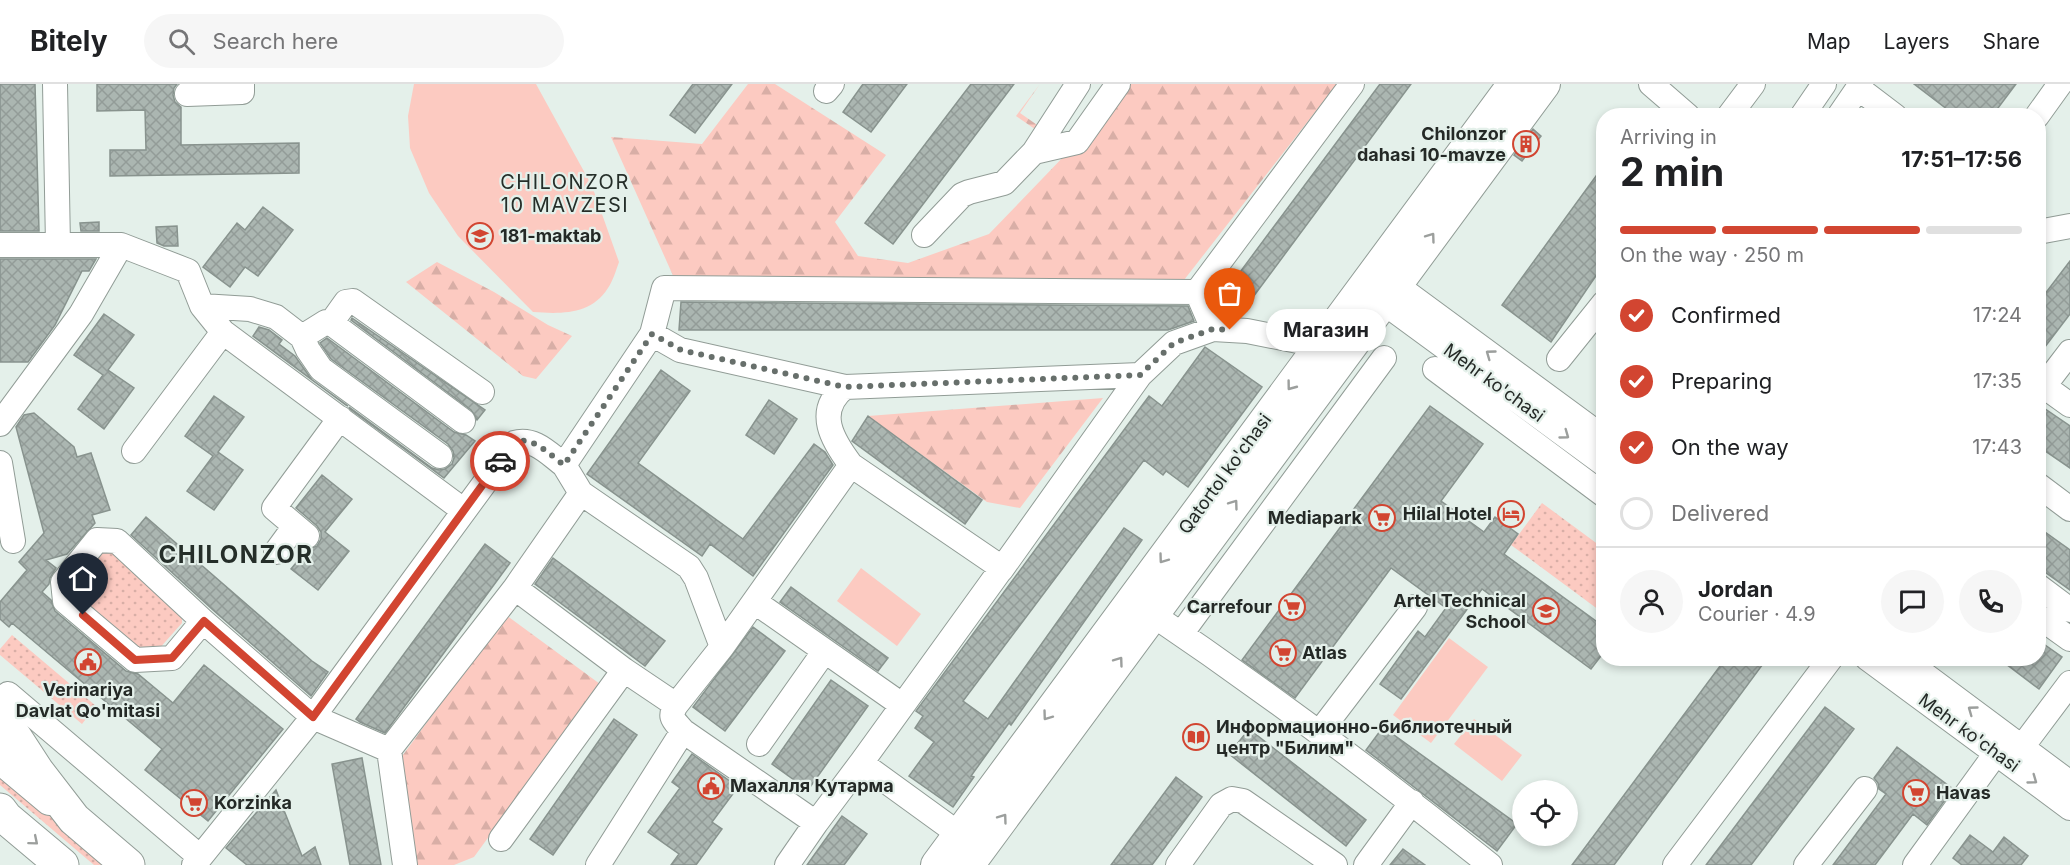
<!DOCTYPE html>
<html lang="en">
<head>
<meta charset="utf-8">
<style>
	:root { --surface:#fff; --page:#f6f6f6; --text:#202124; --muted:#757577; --line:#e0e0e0; --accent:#d24531 }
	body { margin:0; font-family:Inter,sans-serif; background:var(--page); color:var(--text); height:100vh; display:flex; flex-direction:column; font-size:22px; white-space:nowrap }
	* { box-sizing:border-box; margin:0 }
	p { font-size:20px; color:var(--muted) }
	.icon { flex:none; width:33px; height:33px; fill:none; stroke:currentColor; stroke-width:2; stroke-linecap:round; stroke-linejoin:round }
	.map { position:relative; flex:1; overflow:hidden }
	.panel { position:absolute; left:1596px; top:24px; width:450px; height:558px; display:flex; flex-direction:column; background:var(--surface); border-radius:24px; box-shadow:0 3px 9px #0003 }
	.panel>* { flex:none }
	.fabs { position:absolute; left:1512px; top:696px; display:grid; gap:12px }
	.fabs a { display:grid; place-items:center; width:66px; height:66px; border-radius:50%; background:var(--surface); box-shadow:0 3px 9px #0003; font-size:30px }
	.pin { position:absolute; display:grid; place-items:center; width:51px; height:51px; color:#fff; margin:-62px -26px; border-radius:50% 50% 50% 0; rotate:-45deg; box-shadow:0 0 6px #0007 }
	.pin .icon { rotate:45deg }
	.courier { position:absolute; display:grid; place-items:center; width:60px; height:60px; margin:-30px; border:4px solid #d24531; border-radius:50%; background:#fff; color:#222; box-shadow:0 2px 8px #0007 }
	.bubble { position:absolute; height:42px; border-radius:21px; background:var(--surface); box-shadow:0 3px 9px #0003; font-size:20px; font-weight:700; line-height:42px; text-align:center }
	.overview em { font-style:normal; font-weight:700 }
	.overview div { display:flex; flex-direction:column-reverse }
	.overview { display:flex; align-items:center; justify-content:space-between; height:102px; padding:0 24px }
	h1 { font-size:39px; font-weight:700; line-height:45px }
	.bar { display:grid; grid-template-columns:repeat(4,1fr); gap:9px 6px; align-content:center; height:72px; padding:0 24px }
	.bar i { height:8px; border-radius:4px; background:var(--line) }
	.bar .on { background:var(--accent) }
	.bar p { grid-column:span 4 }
	.line { display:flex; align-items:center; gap:15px; padding:0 24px; border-top:2px solid var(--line) }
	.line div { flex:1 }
	.round { display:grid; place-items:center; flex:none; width:63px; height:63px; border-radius:32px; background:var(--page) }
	ol { padding:0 24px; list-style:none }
	li { display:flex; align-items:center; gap:18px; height:66px }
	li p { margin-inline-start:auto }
	li .icon { padding:6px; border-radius:50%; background:var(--accent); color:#fff; stroke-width:4 }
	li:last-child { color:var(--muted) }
	li i { width:33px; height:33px; border:3px solid var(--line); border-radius:50% }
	header { display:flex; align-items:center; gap:36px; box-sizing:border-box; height:84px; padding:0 30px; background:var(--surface); border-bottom:2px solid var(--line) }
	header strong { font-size:28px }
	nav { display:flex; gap:33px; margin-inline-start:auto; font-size:21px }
	.search { width:420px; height:54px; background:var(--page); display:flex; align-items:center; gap:15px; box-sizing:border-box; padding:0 21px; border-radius:33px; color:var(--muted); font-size:22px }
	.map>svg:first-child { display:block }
	.grass { fill:url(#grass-dots) }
	.forest { fill:url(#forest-firs) }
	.garden { fill:#fccac1 }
	.building { fill:url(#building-cross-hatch); stroke:#88938e; stroke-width:1.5 }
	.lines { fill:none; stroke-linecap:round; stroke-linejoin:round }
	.minor-casing { stroke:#919c96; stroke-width:26 }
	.major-casing { stroke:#919c96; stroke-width:34 }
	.highway-casing { stroke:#919c96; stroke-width:35 }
	.minor { stroke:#fff; stroke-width:24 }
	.major { stroke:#fff; stroke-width:32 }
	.highway { stroke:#fff; stroke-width:33 }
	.oneway { stroke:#9c9f9d }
	.done { stroke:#676f6b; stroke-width:6; stroke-dasharray:0 10.8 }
	.route { stroke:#d24531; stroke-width:8 }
	.labels { text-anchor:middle; stroke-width:4.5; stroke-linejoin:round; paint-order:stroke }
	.poi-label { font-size:18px; font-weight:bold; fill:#242926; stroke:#e4f0ea; text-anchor:start }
	.street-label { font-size:18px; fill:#242926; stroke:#e4f0ea }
	.neighbourhood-label { font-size:20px; letter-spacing:1.5px; fill:#252e29; stroke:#e4f0ea }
	.district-label { font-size:24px; font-weight:bold; letter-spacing:1.5px; fill:#252e29; stroke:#e4f0ea }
</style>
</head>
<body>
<header>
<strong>Bitely</strong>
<div class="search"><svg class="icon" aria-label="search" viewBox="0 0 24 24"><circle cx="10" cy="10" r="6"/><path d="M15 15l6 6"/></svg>Search here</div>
<nav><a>Map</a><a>Layers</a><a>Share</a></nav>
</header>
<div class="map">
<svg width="2070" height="781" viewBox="0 0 2070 781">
	<defs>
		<pattern id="grass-dots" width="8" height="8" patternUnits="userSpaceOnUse" patternTransform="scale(1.5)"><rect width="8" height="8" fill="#fccac1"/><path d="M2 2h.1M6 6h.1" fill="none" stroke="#d8aea6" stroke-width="1.8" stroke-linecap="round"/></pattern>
		<pattern id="forest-firs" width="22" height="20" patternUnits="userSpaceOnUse" patternTransform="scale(1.5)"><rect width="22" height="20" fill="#fccac1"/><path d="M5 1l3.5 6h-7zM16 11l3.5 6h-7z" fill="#d8aea6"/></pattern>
		<pattern id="building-cross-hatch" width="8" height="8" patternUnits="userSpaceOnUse" patternTransform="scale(1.5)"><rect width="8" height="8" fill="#abb6b1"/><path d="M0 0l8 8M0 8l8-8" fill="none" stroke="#939c98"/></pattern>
	</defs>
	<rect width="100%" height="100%" fill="#e4f0ea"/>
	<path class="grass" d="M1542 419 1603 464V529L1511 461Z
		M99 465H113L182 525V539L158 566 132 568 69 513 71 498Z
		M12 551 96 622 82 640 0 571V565Z
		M0 685 111 781H94L0 701Z"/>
	<path class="forest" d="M748 0H775L886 71 835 138 858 172 908 179 989 150 1068 68 1016 32 1040 0 1020 29 1076 68 1129 0H1337L1184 196H675L611 53 702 60Z
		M437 178 494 208 548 241 572 252 536 295 523 292 406 198Z
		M1103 314 1020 424 987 418 868 332Z
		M506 531 600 600 474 773 454 781H416L400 675Z"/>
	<path class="garden" d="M414 0H536L592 102 619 178C616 186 613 197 608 204 591 231 561 230 533 228L458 152 429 109 410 64 408 32Z
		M861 484 921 530 897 562 837 517Z
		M1449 554 1488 583 1431 659 1393 631Z
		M1474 635 1522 671 1502 697 1454 660Z"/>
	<path class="building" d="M0 0H35L39 147H0Z
		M97 0H177L174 4 173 11 175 18 181 23V61L299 59V89L110 92V66H146L145 26 97 27Z
		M693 0H732L695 49 670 31Z
		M863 0H907L871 48 843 28Z
		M971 0H1014L893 160 865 139Z
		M1380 0H1411L1239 232H1227L1221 226 1217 219Z
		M1914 0H2016L1992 32H1956Z
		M1533 45 1541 52 1522 77 1514 71Z
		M1604 81V180L1551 258 1502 221Z
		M263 123 293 146 258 192 245 183 230 203 203 183 237 139 245 146Z
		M99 138V147H81L80 139Z
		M177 142 178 162H164L157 159 156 143Z
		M0 175H96L89 187H82L55 241 28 278H0Z
		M2070 177V230L2038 272V219Z
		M681 218 1188 222 1194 237 1168 246H679Z
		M104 230 134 251 108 286 134 304 104 345 78 325 103 291 74 271Z
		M352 234 485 326 477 336 471 326 351 236Z
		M259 243 269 246 282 256 279 260 295 272 312 296 348 322 346 321 253 252Z
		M327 254 454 348 466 351 475 357 444 394 350 325 349 323 432 384 439 386 445 385 452 380 454 374 453 367 448 360 331 275 320 259Z
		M1205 263 1262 303 1188 403 1166 387 1163 391 1144 376 963 617 988 635 1124 444 1142 456 1011 641 1009 639 971 692 974 693 953 723 909 692 934 658 915 644 923 632 916 627 1149 312 1162 322Z
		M661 286 690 307 638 379 743 455 814 360 825 368 833 381 753 492 710 460 702 472 587 390Z
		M214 312 244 333 218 368 243 386 214 426 187 407 213 372 185 352Z
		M769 316 797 335 774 370 746 351Z
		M2038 320 2070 342V384L2038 362Z
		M1430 322 1483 360 1441 417 1484 448 1495 433 1518 450 1504 470 1604 543V568L1591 585 1482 505 1401 615 1380 600 1418 547 1425 553 1446 524 1391 484 1295 614 1242 576Z
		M34 329 74 363 77 373 91 369 110 426 92 431 95 439 67 470 46 476 56 484 50 494 49 500 42 508 51 516 55 527 126 587 138 590 173 619 204 581 283 645 208 737 145 686 162 665 12 539 9 543 0 535V518L27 486 19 478 44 449 16 343 24 331Z
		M868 332 982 416 965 440 852 357Z
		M322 391 352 415 325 448 349 467 318 506 291 485 307 466 317 462 321 455V448L317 442 296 424Z
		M146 433 312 577 328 588 311 612 213 526 131 451Z
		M2038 443 2070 466V506L2038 483Z
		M485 460 510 479 385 649 360 638 356 635Z
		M553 474 665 557 645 582 535 500Z
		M791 503 888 574 878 587 780 518Z
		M753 543 785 567 725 647 693 623Z
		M2038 556 2062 573 2039 605 1998 574H2038Z
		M1726 574H1755L1763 580 1614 781H1572Z
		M831 596 868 622 808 706 772 680Z
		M1825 623 1854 645 1751 781H1706Z
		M614 635 637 651 553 771 530 755Z
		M1383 643 1517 740 1497 767 1366 666Z
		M1249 645 1366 736 1346 762 1229 670Z
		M1897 663 1953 705 1927 741 1913 730 1875 781H1833L1886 710 1879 705 1878 699 1874 694Z
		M692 670 738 703 712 738 722 745 696 781H671L679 770 648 748 680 704 672 698Z
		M362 674 381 781H350L332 680Z
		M1176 693 1202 713 1152 781H1111Z
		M276 706 302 772 315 763 321 781H247L226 764Z
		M842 732 867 750 844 781H807Z
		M1970 751 1993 768 2004 753 2028 772 2021 781H1962L1953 774Z
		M1403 765 1425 781H1390Z"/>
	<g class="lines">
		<defs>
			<path id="minor" d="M55 0 58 161
				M1651 0 1688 32
				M1858 4 1895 32
				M826 7 832 0
				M187 10 242 8V0
				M1729 32 1753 0
				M1802 32 1824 0
				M1839 32 1861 0
				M2037 32 2060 0
				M1034 68 1078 0
				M2038 148 2070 142
				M924 151 962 111 969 108 1004 99 1034 68 1077 58 1118 0
				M0 161H121L188 187 202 222 223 248 463 426
				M1396 201 1604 354
				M1197 208 1352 0
				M1383 218 1604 380
				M202 222 250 225 276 233 302 253 308 266 321 285 440 372
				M331 239 346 218 353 217 482 308
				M652 250 680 266 845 303 1140 291 1174 259 1213 245 1247 247 1298 257H1324
				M302 253 326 238 331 239 463 337
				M1559 275 1604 219
				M1435 285 1604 411
				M2038 298 2070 321
				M2044 302 2070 268
				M845 303C814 327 833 357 851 381L1002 484 861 679 974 761
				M0 340 81 230 121 161
				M134 367 223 248
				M0 379 13 457
				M2038 401 2070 425
				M581 409 689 483 696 494 722 563 851 381
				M307 452 274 424 340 334
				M276 468 295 442
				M1001 486 1140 291
				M2038 502 2070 526
				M755 518 902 621
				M1140 522C1260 603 1377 690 1490 781
				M2038 532 2070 555
				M203 537 172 574 135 576 65 517 63 498 97 456 117 457 203 537 313 633 389 666
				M1181 550 1384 274
				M722 563 676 621C668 634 674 636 683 647L816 739 787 781
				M1867 574 2070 724
				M1902 574 2070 699
				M624 586 676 621
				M8 610 200 773
				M1319 649 1415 523
				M759 660 824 568
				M2013 675 2070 599
				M816 739 861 679
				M501 755 624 586 515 504
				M194 781 313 633 514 359C534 353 548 369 564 381
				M405 781 389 666 515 504 581 409 564 381 652 250 664 204 1197 208 1213 245
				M598 781 683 647
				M1178 781 1221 721 1232 715 1243 717 1335 781
				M1366 781 1412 718
				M1675 781 1831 574
				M1806 781 1865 705
				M1915 781 2005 657"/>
			<path id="major" d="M0 673 50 715
				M937 781 1514 0
				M968 781 1544 0"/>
			<path id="highway" d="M0 630 37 687 74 735 128 781
				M0 726 6 734 62 781"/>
		</defs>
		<use href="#minor" class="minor-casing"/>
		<use href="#major" class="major-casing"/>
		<use href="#highway" class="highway-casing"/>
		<use href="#minor" class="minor"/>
		<use href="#major" class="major"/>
		<use href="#highway" class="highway"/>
	</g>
	<defs><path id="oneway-chevron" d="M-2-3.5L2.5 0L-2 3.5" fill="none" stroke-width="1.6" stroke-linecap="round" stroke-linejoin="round" transform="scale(1.5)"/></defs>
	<g class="oneway">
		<use href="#oneway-chevron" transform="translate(1431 153) rotate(-54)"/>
		<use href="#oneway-chevron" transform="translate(1490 270) rotate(-144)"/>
		<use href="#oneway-chevron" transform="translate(1291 302) rotate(127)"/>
		<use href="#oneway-chevron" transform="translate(1565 351) rotate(36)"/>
		<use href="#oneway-chevron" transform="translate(1234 420) rotate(-54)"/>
		<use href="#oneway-chevron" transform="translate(1163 475) rotate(126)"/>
		<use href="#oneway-chevron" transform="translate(1119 577) rotate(-54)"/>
		<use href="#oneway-chevron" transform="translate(1972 626) rotate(-144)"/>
		<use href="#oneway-chevron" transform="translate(1047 632) rotate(126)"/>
		<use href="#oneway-chevron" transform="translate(2033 696) rotate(36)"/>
		<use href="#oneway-chevron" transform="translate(1003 734) rotate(-54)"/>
		<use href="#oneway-chevron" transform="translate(34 757) rotate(40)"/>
	</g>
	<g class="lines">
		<path class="done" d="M500 377C504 372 508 365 513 361 528 347 551 372 564 381L652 250 681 266 845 303 1140 291 1174 259 1213 245 1230 246"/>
		<path class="route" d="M83 531 135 576 172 574 204 537 313 633 500 377"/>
	</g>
	<defs>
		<symbol id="building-ring" viewBox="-11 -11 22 22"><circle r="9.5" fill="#e4f0ea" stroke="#d24531" stroke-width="1.5"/><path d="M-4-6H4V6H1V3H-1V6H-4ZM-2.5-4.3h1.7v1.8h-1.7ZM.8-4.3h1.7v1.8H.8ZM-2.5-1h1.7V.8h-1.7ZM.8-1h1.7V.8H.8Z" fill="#d24531"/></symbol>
		<symbol id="school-ring" viewBox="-11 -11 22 22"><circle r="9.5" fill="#e4f0ea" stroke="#d24531" stroke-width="1.5"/><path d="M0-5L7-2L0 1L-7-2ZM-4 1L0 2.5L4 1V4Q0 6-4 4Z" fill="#d24531"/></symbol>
		<symbol id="hotel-ring" viewBox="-11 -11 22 22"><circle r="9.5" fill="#e4f0ea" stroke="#d24531" stroke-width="1.5"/><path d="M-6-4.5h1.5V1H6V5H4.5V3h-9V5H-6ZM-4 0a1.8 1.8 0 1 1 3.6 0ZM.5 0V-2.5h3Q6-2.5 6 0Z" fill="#d24531"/></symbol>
		<symbol id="supermarket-ring" viewBox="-11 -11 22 22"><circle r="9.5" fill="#e4f0ea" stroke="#d24531" stroke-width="1.5"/><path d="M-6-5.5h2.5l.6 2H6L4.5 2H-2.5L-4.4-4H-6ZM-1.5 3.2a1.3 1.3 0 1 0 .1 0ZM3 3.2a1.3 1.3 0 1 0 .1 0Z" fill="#d24531"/></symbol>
		<symbol id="civic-ring" viewBox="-11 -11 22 22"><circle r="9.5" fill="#e4f0ea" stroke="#d24531" stroke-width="1.5"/><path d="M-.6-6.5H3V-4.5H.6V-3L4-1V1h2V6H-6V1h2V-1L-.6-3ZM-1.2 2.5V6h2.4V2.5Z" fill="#d24531"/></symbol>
		<symbol id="library-ring" viewBox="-11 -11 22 22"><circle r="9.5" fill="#e4f0ea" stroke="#d24531" stroke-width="1.5"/><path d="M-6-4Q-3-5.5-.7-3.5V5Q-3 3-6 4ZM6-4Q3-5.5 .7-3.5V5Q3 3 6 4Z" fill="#d24531"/></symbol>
	</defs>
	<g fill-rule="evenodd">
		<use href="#building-ring" x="1511" y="45" width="30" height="30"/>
		<use href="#school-ring" x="465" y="137" width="30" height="30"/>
		<use href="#hotel-ring" x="1496" y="415" width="30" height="30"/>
		<use href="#supermarket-ring" x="1367" y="419" width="30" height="30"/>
		<use href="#supermarket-ring" x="1277" y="508" width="30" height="30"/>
		<use href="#school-ring" x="1531" y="512" width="30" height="30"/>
		<use href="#supermarket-ring" x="1268" y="554" width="30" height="30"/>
		<use href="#civic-ring" x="73" y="563" width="30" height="30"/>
		<use href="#library-ring" x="1181" y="638" width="30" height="30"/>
		<use href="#civic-ring" x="696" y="687" width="30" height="30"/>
		<use href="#supermarket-ring" x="1901" y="694" width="30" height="30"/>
		<use href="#supermarket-ring" x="179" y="704" width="30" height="30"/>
	</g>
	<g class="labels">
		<g class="poi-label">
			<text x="1506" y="56" text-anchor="end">Chilonzor<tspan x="1506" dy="21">dahasi 10-mavze</tspan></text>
			<text x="500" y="158">181-maktab</text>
			<text x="1492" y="436" text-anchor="end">Hilal Hotel</text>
			<text x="1362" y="440" text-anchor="end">Mediapark</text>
			<text x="1526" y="523" text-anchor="end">Artel Technical<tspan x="1526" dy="21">School</tspan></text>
			<text x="1272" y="529" text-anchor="end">Carrefour</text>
			<text x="1302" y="575">Atlas</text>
			<text x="88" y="612" text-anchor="middle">Verinariya<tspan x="88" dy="21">Davlat Qo'mitasi</tspan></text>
			<text x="1216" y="649">Информационно-библиотечный<tspan x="1216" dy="21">центр "Билим"</tspan></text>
			<text x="730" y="708">Махалля Кутарма</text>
			<text x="1936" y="715">Havas</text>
			<text x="214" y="725">Korzinka</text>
		</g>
		<g class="street-label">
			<text transform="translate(1494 299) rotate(36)" y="6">Mehr ko'chasi</text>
			<text transform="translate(1225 390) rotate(-54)" y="6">Qatortol ko'chasi</text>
			<text transform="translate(1969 649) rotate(36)" y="6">Mehr ko'chasi</text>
		</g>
		<g class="neighbourhood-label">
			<text x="565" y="105">CHILONZOR<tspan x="565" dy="23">10 MAVZESI</tspan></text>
		</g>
		<g class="district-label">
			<text x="236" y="479">CHILONZOR</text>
		</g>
	</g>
</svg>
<div class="fabs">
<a><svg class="icon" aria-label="locate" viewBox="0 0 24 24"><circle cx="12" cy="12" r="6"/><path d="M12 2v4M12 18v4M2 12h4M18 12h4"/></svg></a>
</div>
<div class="pin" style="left:1230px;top:246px;background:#ea580c"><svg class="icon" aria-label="bag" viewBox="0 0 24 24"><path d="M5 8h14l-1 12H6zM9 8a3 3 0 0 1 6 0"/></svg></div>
<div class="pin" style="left:83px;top:531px;background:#1f2937"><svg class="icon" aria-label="home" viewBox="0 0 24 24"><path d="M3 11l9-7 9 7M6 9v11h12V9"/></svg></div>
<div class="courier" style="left:500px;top:377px"><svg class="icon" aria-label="car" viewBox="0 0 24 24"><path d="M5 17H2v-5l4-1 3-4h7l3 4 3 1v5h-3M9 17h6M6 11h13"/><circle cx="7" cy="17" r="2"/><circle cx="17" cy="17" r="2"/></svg></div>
<div class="bubble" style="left:1266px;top:225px;width:120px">Магазин</div>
<section class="panel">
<div class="overview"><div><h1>2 min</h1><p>Arriving in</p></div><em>17:51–17:56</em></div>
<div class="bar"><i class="on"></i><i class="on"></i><i class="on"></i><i></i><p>On the way · 250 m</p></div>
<ol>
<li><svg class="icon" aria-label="check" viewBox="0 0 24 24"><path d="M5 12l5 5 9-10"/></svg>Confirmed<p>17:24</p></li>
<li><svg class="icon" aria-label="check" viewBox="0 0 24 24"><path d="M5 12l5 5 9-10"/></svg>Preparing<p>17:35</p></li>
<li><svg class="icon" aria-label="check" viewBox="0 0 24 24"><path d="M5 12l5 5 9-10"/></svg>On the way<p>17:43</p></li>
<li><i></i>Delivered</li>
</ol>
<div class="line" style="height:108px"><a class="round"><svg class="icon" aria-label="person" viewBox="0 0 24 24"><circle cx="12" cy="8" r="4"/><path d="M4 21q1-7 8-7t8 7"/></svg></a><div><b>Jordan</b><p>Courier · 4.9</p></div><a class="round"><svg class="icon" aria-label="chat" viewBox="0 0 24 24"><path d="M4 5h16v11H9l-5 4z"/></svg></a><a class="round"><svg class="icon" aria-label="phone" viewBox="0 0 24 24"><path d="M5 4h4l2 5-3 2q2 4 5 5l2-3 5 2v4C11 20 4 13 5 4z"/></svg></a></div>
</section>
</div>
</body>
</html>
